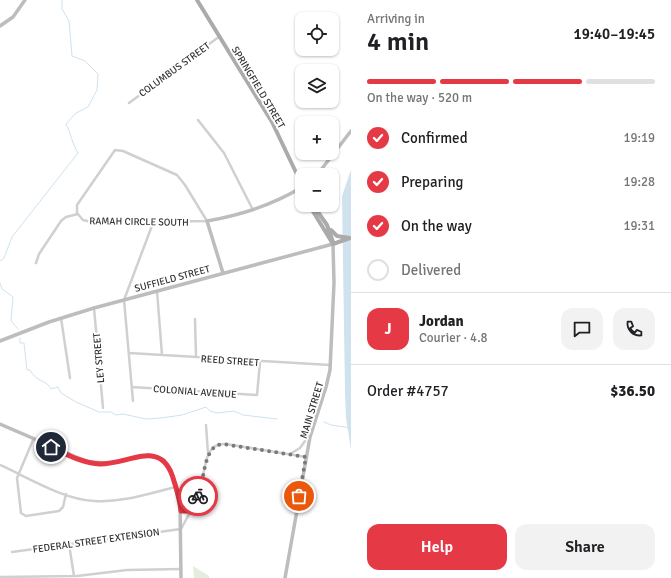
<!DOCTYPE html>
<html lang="en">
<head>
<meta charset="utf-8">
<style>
	:root { --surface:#fff; --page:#f2f2f2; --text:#202124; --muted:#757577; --line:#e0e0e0; --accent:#e63946 }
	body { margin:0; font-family:Signika,sans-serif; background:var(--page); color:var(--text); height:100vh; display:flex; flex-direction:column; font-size:15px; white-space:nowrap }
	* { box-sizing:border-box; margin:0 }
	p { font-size:13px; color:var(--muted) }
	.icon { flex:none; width:22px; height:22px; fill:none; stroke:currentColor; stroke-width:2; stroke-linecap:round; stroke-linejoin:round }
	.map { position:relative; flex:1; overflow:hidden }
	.drawer { display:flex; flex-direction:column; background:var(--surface); width:320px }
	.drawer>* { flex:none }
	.controls { position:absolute; left:295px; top:12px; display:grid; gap:8px }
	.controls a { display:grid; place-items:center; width:44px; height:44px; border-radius:8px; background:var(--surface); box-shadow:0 1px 3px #0004; font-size:20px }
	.pin { position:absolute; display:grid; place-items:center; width:34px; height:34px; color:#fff; margin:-17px; border:2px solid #fff; border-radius:50%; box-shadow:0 1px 4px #0007 }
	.courier { position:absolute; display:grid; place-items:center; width:40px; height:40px; margin:-20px; border:3px solid #e63946; border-radius:50%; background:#fff; color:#222; box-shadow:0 1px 5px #0007 }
	.overview em { font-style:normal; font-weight:600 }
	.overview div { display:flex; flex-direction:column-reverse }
	.overview { display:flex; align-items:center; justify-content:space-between; height:68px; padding:0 16px }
	h1 { font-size:26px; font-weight:600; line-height:30px }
	.bar { display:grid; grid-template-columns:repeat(4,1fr); gap:6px 4px; align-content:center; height:48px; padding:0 16px }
	.bar i { height:5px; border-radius:3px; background:var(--line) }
	.bar .selected { background:var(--accent) }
	.bar p { grid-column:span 4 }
	.line { display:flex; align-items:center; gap:10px; padding:0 16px; border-top:1px solid var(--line) }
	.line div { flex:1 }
	.round { display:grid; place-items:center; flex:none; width:42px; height:42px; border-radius:12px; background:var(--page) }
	ol { padding:0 16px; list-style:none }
	li { display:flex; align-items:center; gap:12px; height:44px }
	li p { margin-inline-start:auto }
	li .icon { padding:4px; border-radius:50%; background:var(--accent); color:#fff; stroke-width:4 }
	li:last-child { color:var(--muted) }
	li i { width:22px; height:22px; border:2px solid var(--line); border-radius:50% }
	.button { display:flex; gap:8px; margin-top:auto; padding:8px 16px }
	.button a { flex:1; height:46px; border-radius:12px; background:var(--accent); color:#fff; font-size:16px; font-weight:600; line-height:46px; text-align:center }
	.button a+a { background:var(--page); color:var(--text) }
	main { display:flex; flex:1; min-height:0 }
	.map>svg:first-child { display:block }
	.green { fill:#e6ecdf }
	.water { fill:#cfe2ee }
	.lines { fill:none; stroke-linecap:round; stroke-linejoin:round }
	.stream { stroke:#cfe2ee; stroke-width:1 }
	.street { stroke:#d0d0d0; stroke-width:2.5 }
	.secondary { stroke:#bdbdbd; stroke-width:3.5 }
	.primary { stroke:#ababab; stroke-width:4 }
	.done { stroke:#7a7a7a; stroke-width:4; stroke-dasharray:0 7.2 }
	.route { stroke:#e63946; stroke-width:5 }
	.labels { text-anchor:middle; stroke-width:4; stroke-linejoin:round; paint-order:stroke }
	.street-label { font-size:10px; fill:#333; stroke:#fff }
</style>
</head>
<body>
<main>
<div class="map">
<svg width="351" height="578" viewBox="0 0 351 578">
	<rect width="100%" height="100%" fill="#fff"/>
	<path class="green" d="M193 566 209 576V578H194Z"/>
	<path class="water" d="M351 170V450L346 418 345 391 342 196Z"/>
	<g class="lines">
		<path class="stream" d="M0 261 4 258 12 237 78 153C72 143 71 134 66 124L76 113 88 107 97 90 98 74 85 61 72 56 69 21 62 9V0
			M0 283 2 289 13 297 11 321 18 329
			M20 338V343H24L27 370H30C36 382 47 380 51 389L58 387 61 393 76 402 99 412H111L116 415 123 414 146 419 161 418 182 415 206 407 210 411 217 413 234 411 243 415 277 419
			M324 422 331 425 351 428"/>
		<path class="street" d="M129 103 220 36
			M198 120 224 153 253 210
			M115 150 123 151 177 175 185 185 207 221 96 223 83 220 77 213V205Z
			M36 263 39 254 61 221 66 217 78 214
			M157 291 162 355
			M94 308 103 408
			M61 318 70 378
			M195 319 196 357
			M129 353 330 365
			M132 387 257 395 260 362
			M133 401 124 300 153 223
			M206 425 208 453
			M33 440 17 478 21 513 26 516 59 511 63 507 66 494
			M290 454 300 448 310 434
			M0 465C29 478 62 499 94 501 122 503 150 493 176 487
			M181 511 188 512C211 495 195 441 226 444L306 457
			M69 544 74 576
			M12 552 181 529 194 505
			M0 577 77 576 127 570 181 569"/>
		<path class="secondary" d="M0 26 13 17 25 0
			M317 175 351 131
			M223 273 207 221C241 215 273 205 302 187
			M0 341 49 322 94 308 333 244 334 283 330 370 326 387 310 437 285 578
			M0 424 88 462 109 463 149 455 164 460 171 470 180 504 181 578"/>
		<path class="primary" d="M197 0 272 122 302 185
			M309 205 333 244
			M313 205 327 225 333 242
			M331 230 337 236 350 238
			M333 244 350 238"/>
	</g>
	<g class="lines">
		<path class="done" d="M198 496C205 479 203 445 223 444L306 457 299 496"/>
		<path class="route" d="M51 447C66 454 82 463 100 464 131 464 162 437 174 481 177 491 180 500 181 511H189L198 496"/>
	</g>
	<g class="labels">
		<g class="street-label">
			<text transform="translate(174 69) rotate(-36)" y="4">COLUMBUS STREET</text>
			<text transform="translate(259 87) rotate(59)" y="4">SPRINGFIELD STREET</text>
			<text transform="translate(139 221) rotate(1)" y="4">RAMAH CIRCLE SOUTH</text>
			<text transform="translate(172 278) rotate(-15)" y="4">SUFFIELD STREET</text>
			<text transform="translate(98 358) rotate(-95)" y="4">LEY STREET</text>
			<text transform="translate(230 360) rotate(4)" y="4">REED STREET</text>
			<text transform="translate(195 391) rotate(4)" y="4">COLONIAL AVENUE</text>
			<text transform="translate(311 410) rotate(-73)" y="4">MAIN STREET</text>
			<text transform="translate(96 540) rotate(-8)" y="4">FEDERAL STREET EXTENSION</text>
		</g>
	</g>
</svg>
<div class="controls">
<a><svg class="icon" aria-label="locate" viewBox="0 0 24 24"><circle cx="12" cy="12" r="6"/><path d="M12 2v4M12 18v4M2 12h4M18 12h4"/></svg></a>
<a><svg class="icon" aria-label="layers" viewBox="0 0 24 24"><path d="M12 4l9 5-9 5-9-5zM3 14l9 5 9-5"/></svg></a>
<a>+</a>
<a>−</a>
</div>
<div class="pin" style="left:299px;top:496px;background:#ea580c"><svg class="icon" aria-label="bag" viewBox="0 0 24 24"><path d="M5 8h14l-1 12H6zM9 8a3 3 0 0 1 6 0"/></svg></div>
<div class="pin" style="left:51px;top:447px;background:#1f2937"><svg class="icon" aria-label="home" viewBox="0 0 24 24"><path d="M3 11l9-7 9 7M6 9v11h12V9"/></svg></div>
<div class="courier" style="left:198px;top:496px"><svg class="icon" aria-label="bike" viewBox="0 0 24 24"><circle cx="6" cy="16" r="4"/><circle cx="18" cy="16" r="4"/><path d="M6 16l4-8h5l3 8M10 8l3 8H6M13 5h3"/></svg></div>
</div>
<section class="drawer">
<div class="overview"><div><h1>4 min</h1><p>Arriving in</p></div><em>19:40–19:45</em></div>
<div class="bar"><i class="selected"></i><i class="selected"></i><i class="selected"></i><i></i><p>On the way · 520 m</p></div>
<ol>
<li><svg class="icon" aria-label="check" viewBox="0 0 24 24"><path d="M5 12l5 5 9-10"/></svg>Confirmed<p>19:19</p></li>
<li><svg class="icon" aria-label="check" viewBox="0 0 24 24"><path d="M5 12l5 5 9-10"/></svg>Preparing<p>19:28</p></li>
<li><svg class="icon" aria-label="check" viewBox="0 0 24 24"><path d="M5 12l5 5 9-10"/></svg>On the way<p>19:31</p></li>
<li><i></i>Delivered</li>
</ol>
<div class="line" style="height:72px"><b class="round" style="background:var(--accent);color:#fff">J</b><div><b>Jordan</b><p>Courier · 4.8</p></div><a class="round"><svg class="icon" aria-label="chat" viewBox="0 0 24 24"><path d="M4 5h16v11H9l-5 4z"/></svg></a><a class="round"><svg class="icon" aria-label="phone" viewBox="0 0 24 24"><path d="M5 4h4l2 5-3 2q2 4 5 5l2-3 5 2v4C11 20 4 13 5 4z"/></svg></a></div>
<div class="line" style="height:52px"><div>Order #4757</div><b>$36.50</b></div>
<div class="button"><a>Help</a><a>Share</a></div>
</section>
</main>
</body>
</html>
